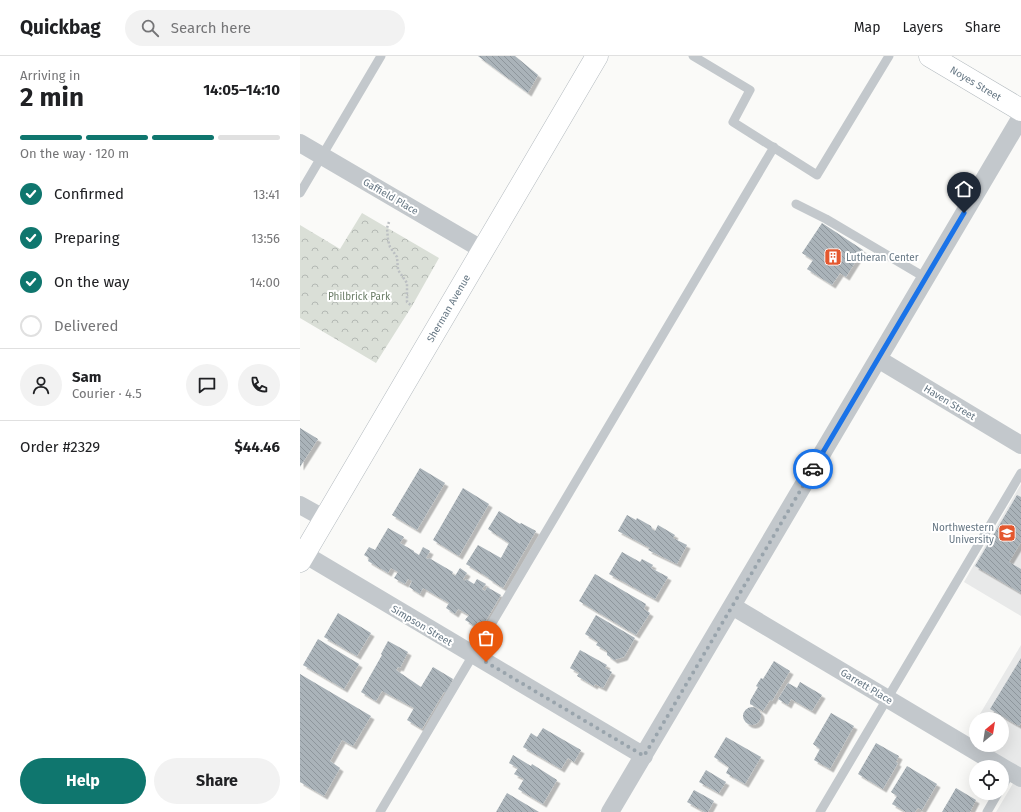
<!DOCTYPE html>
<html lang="en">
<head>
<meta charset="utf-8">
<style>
	:root { --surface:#fff; --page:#f2f2f2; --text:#202124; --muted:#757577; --line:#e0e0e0; --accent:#0f766e }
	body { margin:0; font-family:"Fira Sans",sans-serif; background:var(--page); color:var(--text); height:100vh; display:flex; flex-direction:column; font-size:15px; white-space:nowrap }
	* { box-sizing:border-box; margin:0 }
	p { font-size:13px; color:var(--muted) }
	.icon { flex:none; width:22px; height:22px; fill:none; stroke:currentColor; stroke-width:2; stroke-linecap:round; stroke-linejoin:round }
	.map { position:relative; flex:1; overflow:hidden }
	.panel { display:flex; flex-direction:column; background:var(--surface); width:300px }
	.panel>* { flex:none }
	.needle { width:26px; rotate:30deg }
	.buttons { position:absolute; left:669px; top:656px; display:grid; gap:8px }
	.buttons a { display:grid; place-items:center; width:40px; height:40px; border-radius:50%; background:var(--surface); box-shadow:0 4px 16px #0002; font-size:20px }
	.pin { position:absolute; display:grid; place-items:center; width:34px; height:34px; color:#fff; margin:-41px -17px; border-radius:50% 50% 50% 0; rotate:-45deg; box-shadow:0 0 4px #0007 }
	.pin .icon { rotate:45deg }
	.courier { position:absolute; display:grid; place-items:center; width:40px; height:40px; margin:-20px; border:3px solid #1a73e8; border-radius:50%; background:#fff; color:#222; box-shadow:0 1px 5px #0007 }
	.overview em { font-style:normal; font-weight:700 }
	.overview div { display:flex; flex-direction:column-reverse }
	.overview { display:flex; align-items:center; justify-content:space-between; height:68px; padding:0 20px }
	h1 { font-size:26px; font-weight:700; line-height:30px }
	.bar { display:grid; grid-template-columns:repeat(4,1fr); gap:6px 4px; align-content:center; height:48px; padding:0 20px }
	.bar i { height:5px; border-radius:3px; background:var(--line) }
	.bar .current { background:var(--accent) }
	.bar p { grid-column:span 4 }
	.line { display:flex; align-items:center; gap:10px; padding:0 20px; border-top:1px solid var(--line) }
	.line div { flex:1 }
	.round { display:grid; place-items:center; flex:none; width:42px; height:42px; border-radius:21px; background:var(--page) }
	ol { padding:0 20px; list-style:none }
	li { display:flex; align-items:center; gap:12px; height:44px }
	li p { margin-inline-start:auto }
	li .icon { padding:4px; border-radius:50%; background:var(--accent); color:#fff; stroke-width:4 }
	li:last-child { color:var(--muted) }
	li i { width:22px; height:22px; border:2px solid var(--line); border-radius:50% }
	.action { display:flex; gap:8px; margin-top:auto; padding:8px 20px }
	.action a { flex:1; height:46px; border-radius:24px; background:var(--accent); color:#fff; font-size:16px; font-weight:700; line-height:46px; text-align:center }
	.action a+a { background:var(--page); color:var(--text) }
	header { display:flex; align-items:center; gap:24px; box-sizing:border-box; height:56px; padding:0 20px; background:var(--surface); border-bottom:1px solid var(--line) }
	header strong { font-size:19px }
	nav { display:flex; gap:22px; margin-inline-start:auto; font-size:14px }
	.search { width:280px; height:36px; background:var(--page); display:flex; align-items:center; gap:10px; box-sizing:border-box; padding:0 14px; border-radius:22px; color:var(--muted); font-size:15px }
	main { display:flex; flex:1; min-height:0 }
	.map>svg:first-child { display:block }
	.built { fill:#e8e9e9 }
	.park { fill:url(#park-crowns) }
	.building { fill:url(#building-back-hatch); filter:url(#shadow) }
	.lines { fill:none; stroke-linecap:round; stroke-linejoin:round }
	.secondary-casing { stroke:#b3babf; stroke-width:23 }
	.path { stroke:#bbbfc2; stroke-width:2.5; stroke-dasharray:2 2; stroke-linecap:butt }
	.lane { stroke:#c3c8cc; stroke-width:9 }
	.street { stroke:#c3c8cc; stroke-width:18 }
	.secondary { stroke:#fff; stroke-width:22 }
	.done { stroke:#99a4ac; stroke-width:4; stroke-dasharray:0 7.2 }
	.route { stroke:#1a73e8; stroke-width:5 }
	.labels { text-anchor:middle; stroke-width:4; stroke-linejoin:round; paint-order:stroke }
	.street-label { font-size:10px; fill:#657683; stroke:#fff }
	.poi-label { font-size:10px; fill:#657683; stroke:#fff; text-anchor:start }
	.park-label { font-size:10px; fill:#687a64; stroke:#fff }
</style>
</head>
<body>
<header>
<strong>Quickbag</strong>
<div class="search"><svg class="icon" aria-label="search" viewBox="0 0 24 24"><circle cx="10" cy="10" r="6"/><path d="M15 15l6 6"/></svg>Search here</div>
<nav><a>Map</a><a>Layers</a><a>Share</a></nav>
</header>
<main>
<section class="panel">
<div class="overview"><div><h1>2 min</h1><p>Arriving in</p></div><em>14:05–14:10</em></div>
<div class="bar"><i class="current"></i><i class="current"></i><i class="current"></i><i></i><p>On the way · 120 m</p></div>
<ol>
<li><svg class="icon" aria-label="check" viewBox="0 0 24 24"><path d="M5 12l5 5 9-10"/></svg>Confirmed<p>13:41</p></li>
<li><svg class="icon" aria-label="check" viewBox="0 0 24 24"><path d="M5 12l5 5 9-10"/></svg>Preparing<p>13:56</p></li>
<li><svg class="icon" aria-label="check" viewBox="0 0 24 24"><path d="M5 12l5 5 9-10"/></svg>On the way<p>14:00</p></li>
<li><i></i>Delivered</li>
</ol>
<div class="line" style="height:72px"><a class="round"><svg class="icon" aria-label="person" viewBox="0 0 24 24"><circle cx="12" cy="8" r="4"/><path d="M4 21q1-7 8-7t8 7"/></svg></a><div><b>Sam</b><p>Courier · 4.5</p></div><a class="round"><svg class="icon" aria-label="chat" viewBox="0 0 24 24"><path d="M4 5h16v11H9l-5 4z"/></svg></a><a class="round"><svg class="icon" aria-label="phone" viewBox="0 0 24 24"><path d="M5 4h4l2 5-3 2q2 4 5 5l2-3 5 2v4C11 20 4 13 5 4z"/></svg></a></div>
<div class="line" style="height:52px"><div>Order #2329</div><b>$44.46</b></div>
<div class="action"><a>Help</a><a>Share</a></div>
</section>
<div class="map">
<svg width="721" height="756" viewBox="0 0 721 756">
	<defs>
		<pattern id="park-crowns" width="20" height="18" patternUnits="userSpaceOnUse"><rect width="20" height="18" fill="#dadfd7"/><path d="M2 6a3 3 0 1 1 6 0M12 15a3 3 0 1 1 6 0" fill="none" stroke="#b4b9b4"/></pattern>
		<pattern id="building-back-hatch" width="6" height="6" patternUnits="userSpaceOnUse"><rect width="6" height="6" fill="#aab3b9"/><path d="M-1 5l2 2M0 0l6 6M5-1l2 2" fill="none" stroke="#8e969c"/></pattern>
		<filter id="shadow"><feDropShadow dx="3.5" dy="3.5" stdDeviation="0" flood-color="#0004"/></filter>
	</defs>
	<rect width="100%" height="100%" fill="#fafaf8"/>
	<path class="built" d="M721 428V560L664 526Z
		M721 589V756H696L721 714 679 689H702V663H677Z"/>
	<path class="park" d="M62 157 139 202 112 250 76 307 0 262V169L40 193Z"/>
	<path class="building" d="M178 0H215L238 19 228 37Z
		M522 167 563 194 546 221 540 217 532 229 507 213 513 204 502 197Z
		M0 372 18 383 0 411Z
		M120 412 145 427 117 474 92 459Z
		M163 432 189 448 159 500 133 484Z
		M717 439 721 441V486L709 506 721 513V537L675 510Z
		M199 455 220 468 221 467 236 475 203 532 189 523V522L166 508 178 489 201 502 209 487 188 473Z
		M327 459 336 464 337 462 351 470 352 473 355 475 358 469 375 479 373 482 387 489 377 508 348 494 350 492 318 475Z
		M88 472 104 481 100 487 114 495V496L119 499 123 491 130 495 126 502 128 503 129 502 153 516 152 518 155 520 160 512 167 517 163 523 165 525 166 523 174 528 177 523 186 528 182 533 185 535 187 531 201 539 184 568 178 565 175 570 165 564 169 559 158 553 155 558 146 552 149 547 123 532 120 538 109 531 112 525 108 523 105 528 94 522 98 516 91 512 88 517 68 505 69 502 64 499 69 491 75 494Z
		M322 496 340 506 342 503 353 509 351 512 368 521 355 543 309 518Z
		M295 518 346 548 344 553 350 557 336 579 279 545Z
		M38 557 71 577 57 600 24 581Z
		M296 559 335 582 324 601 314 604 307 599V595L296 589 298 586 285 578Z
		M18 583 59 608 44 633 3 609Z
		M88 585 108 596 100 612 98 611 96 614 121 631 133 611 153 623 146 637 144 636 122 673 107 664 114 652 82 635 76 645 61 636 82 599 81 598Z
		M280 594 307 609 305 612 312 616 303 632 295 628 294 630 277 620 279 617 270 612Z
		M721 602V667L719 670 690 653Z
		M474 605 490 615 472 645 470 644 463 655 450 648V645L458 631 456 630 461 622 463 623Z
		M0 618 71 660 53 690 42 684 30 705 40 712 24 740 0 726Z
		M500 626 522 639 512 655 491 643 488 649 478 643 488 627 497 632Z
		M443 660a9 9 0 1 1 18 0a9 9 0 1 1-18 0Z
		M531 657 554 670 530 713 514 704 520 693 513 688Z
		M243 672 281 694 274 706 268 702 261 713 223 691 231 677 237 681Z
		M426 681 461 701 445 728 426 717 429 711 414 701Z
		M576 687 599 700 596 706 598 707 583 733 558 718Z
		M213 699 231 710 232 708 257 724 243 748 218 733 224 723 214 718 218 712 209 707Z
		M607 710 637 728 622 754 618 752 615 756H606L592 748 597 740 591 736Z
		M406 714 426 726 419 737 399 726Z
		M656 732 676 744 670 756H642Z
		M394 734 414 745 408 756H405L387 746Z
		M207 737 239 756H196Z"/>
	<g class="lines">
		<defs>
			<path id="secondary" d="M630 0 721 54
				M0 505 297 0"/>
		</defs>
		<use href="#secondary" class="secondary-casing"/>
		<path class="path" d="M89 166 87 172 88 184 90 191 97 201 98 214 107 227V246L112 250"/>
		<path class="lane" d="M393 0 450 34 433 66 517 119 589 0
			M0 137 81 0
			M496 148 526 163 626 222
			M702 731 711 716
			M80 756 474 91
			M520 756 721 417
			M687 756 698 737"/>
		<path class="street" d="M0 87 183 194
			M578 303 721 389
			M0 449 25 463
			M4 498 344 700
			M432 550 702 711
			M702 711 721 722
			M310 756 721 61"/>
		<use href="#secondary" class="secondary"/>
	</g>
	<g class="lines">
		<path class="done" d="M186 606 344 700 513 413"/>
		<path class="route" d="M513 413 664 157"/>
	</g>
	<defs>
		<symbol id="building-square" viewBox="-11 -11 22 22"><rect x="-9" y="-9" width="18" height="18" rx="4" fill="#e4572e" stroke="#fff"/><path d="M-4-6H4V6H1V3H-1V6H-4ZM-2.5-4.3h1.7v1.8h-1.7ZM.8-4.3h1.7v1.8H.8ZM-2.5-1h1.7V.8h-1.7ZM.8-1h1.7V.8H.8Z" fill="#fff"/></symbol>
		<symbol id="university-square" viewBox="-11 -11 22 22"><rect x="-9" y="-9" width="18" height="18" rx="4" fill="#e4572e" stroke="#fff"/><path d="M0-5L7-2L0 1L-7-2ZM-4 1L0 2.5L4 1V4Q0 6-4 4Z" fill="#fff"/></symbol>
	</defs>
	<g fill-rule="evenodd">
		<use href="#building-square" x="523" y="191" width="20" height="20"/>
		<use href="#university-square" x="697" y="467" width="20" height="20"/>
	</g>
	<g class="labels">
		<g class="street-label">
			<text transform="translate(676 27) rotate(31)" y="4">Noyes Street</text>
			<text transform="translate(91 140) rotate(30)" y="4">Gaffield Place</text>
			<text transform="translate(148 252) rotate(-60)" y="4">Sherman Avenue</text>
			<text transform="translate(650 346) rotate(31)" y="4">Haven Street</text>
			<text transform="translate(122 569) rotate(31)" y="4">Simpson Street</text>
			<text transform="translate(567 630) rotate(31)" y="4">Garrett Place</text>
		</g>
		<g class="poi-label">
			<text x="546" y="205">Lutheran Center</text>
			<text x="694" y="475" text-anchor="end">Northwestern<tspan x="694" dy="12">University</tspan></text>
		</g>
		<g class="park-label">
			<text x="59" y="244">Philbrick Park</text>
		</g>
	</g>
</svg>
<div class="buttons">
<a><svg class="needle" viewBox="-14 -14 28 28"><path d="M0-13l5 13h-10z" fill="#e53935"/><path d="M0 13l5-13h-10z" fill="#757577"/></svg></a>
<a><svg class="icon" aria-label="locate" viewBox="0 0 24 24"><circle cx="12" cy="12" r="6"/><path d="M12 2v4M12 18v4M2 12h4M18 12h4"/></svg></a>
</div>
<div class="pin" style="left:186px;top:606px;background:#ea580c"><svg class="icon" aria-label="bag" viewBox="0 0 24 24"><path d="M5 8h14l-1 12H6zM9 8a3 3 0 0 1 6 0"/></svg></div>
<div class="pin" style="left:664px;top:157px;background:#1f2937"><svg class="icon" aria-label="home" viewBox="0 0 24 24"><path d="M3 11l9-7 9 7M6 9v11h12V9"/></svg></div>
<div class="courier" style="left:513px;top:413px"><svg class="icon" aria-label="car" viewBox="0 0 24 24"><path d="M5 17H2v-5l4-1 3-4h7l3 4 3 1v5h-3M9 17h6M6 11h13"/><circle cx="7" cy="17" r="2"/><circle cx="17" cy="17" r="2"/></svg></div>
</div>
</main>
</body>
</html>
